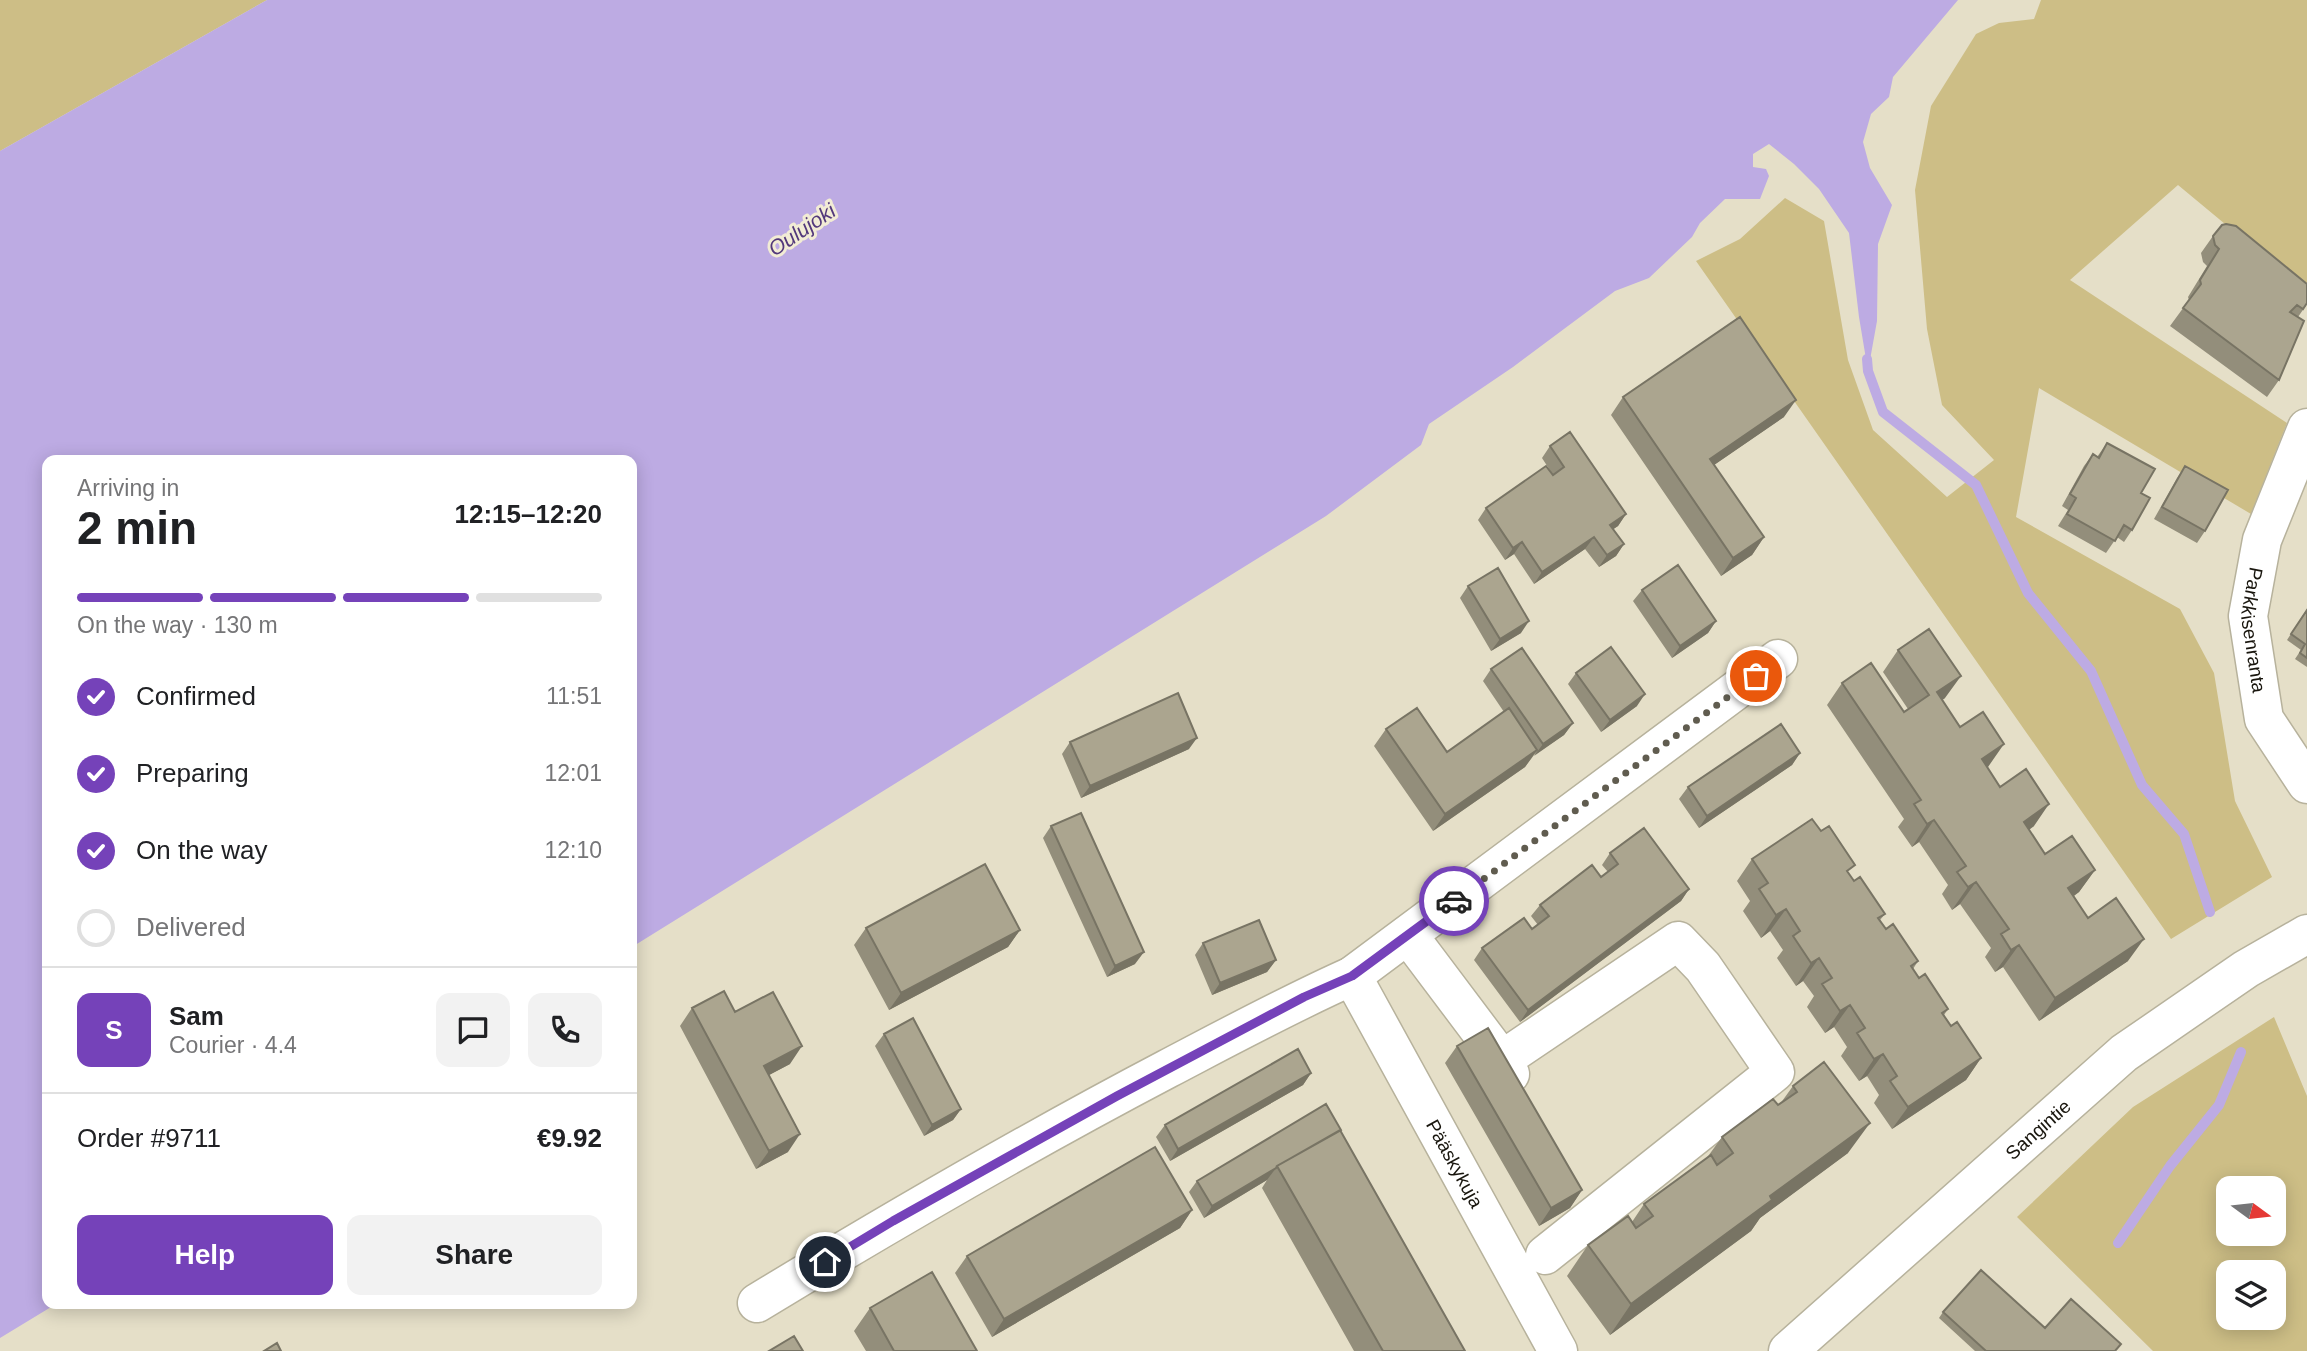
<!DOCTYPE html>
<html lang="en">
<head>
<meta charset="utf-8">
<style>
	:root { --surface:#fff; --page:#f2f2f2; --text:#202124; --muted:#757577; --line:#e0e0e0; --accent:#7542b9 }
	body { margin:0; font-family:Helvetica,sans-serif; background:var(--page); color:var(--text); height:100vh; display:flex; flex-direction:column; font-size:26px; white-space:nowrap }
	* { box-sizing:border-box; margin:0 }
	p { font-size:23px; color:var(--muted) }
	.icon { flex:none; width:38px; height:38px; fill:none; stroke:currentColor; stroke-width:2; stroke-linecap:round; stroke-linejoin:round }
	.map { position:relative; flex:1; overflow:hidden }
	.sheet { position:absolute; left:42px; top:455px; width:595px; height:854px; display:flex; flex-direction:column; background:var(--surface); border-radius:14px; box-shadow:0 4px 18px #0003 }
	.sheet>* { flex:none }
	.needle { width:46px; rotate:105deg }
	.buttons { position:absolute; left:2216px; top:1176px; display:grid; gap:14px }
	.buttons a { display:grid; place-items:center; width:70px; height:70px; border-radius:14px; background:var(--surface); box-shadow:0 4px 18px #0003; font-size:35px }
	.pin { position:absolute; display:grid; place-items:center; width:60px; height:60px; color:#fff; margin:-30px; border:4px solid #fff; border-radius:50%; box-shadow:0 2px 7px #0007 }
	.courier { position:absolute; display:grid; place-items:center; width:70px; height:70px; margin:-35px; border:5px solid #7542b9; border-radius:50%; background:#fff; color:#222; box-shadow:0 2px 9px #0007 }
	.headline em { font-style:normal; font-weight:600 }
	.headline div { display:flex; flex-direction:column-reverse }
	.headline { display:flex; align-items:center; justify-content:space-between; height:119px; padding:0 35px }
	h1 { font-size:46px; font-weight:600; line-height:52px }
	.bar { display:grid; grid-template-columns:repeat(4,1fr); gap:10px 7px; align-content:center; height:84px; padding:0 35px }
	.bar i { height:9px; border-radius:5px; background:var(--line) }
	.bar .on { background:var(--accent) }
	.bar p { grid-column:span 4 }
	.line { display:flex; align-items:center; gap:18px; padding:0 35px; border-top:2px solid var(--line) }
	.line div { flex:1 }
	.round { display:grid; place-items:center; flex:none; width:74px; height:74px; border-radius:14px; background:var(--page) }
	ol { padding:0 35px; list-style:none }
	li { display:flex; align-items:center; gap:21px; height:77px }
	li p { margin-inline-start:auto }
	li .icon { padding:7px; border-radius:50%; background:var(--accent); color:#fff; stroke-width:4 }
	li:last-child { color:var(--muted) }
	li i { width:38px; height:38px; border:4px solid var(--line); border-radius:50% }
	.primary-button { display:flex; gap:14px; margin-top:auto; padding:14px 35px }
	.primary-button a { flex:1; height:80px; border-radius:14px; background:var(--accent); color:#fff; font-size:28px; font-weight:600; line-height:80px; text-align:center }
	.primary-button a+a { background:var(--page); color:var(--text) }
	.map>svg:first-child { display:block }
	.green { fill:#cdbe86; fill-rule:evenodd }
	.water { fill:#bdabe3 }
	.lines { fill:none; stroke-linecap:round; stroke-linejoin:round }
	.stream { stroke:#bdabe3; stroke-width:10 }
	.minor-casing { stroke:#b7b29c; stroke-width:41 }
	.minor { stroke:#fff; stroke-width:38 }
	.wall { fill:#938e7b }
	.shaded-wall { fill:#787464 }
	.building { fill:#aba58f; stroke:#787464; stroke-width:2 }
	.done { stroke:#605c4f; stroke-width:7; stroke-dasharray:0 12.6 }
	.route { stroke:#7542b9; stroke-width:9 }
	.labels { text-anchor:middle; stroke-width:6; stroke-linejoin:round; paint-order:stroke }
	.street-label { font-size:19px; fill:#19160e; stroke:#f2ecd5 }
	.water-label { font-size:21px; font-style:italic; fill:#52387b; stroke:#f2ecd5 }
</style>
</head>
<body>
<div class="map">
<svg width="2307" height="1351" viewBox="0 0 2307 1351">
	<rect width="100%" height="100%" fill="#e5dfc8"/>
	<path class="green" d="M0 0H267L0 151Z
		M2041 0H2307V292L2178 185 2070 280 2287 423 2251 514 2039 388 2016 517 2180 609 2214 673 2235 801 2272 877 2171 939 1696 261 1740 239 1785 198 1824 221 1848 360 1873 430 1947 497 1994 460 1942 405 1927 329 1915 190 1931 106 1976 34 1999 23 2034 19Z
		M2274 1017 2307 1096V1351H2153L2017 1217 2133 1107ZM2273 1188V1234H2228V1188ZM2273 1272V1318H2228V1272Z"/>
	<path class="water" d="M267 0H1958L1893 77 1889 97 1871 114 1863 142 1870 168 1892 205 1878 244 1877 321 1868 371 1859 317 1849 233 1819 189 1794 164 1769 144 1753 154V167L1766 169 1769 176 1760 199H1725L1700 223 1692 237 1649 278 1615 291 1513 367 1429 424 1421 445 1326 516 632 947V460H47V1304H56L0 1338V151Z"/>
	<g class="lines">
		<path class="stream" d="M1867 359 1868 371 1883 412 1976 485 2028 593 2091 671 2142 785 2184 834 2210 912
			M2118 1243 2170 1166 2219 1105 2241 1052"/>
		<defs>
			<g id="minor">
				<path id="s1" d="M2307 428 2262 540 2248 616 2264 719 2307 784"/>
				<path d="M1408 935 1502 1060 1510 1074"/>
				<path id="s2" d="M1352 976 1558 1351"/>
				<path d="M1502 1060 1678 941 1703 967 1775 1072 1545 1255"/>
				<path d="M757 1303C892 1221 1028 1142 1167 1069 1228 1037 1289 1004 1352 976L1778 659"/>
				<path id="s3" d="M1788 1351 2124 1053 2246 969 2307 934"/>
			</g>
		</defs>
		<use href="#minor" class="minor-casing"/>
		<use href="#minor" class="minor"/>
	</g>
	<path class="wall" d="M2213 236 2307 304 2298 317 2279 380 2267 397 2170 326 2189 300 2188 297 2207 266 2203 262 2201 253Z
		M1623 397 1784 417 1714 465 1764 537 1752 555 1721 576 1611 415Z
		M2107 443 2141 493 2132 530 2124 542 2117 537 2106 553 2058 526 2068 510 2062 506 2084 466 2093 454 2097 457Z
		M1550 446 1626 514 1618 526 1613 529 1624 544 1616 556 1599 567 1585 549 1534 584 1514 554 1505 560 1478 520 1486 508 1553 475 1542 458Z
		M2185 466 2205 531 2197 543 2154 519 2177 478Z
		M1468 586 1521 633 1491 651 1460 598Z
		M1642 590 1716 621 1708 633 1672 658 1633 601Z
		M2307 609V667L2295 659 2301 650 2287 640Z
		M1898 650 1945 698 1942 700 1988 767H1987L2000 787 2034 826 2029 830 2045 854 2095 870 2079 892 2074 896 2088 918 2128 961 2039 1021 2003 967 1995 972 1985 957 1991 948 1960 904 1952 910 1942 894 1948 885 1919 842 1912 847 1898 827 1904 819 1827 705 1842 683 1904 712 1908 709 1883 672Z
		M1491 669 1573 723 1564 735 1534 755 1525 767 1433 831 1374 746 1386 729 1447 752 1504 712 1483 681Z
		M1576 673 1637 706 1601 732 1568 684Z
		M1070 742 1189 749 1081 798 1062 754Z
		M1800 753 1792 765 1699 828 1679 799 1688 787Z
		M1051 826 1135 964 1107 977 1043 838Z
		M1610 853 1689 889 1681 901 1520 1022 1474 960 1482 948 1532 929 1538 925 1531 916 1540 905 1601 877 1608 872 1602 865Z
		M1752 859 1849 874 1854 881 1885 914 1880 920 1886 929 1918 961 1913 969 1919 978 1948 1009 1944 1015 1951 1026 1981 1058 1966 1080 1892 1129 1874 1103 1879 1095 1867 1076 1859 1081 1841 1056 1847 1047 1834 1027 1825 1033 1807 1007 1814 996 1803 981 1796 986 1777 958 1783 950 1770 931 1761 938 1743 911 1750 901 1737 881Z
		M866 928 1020 930 1008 947 889 1010 854 945Z
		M1203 943 1276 960 1267 972 1212 995 1195 955Z
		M692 1008 735 1012 790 1064 769 1075 788 1152 756 1169 680 1026Z
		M884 1034 961 1109 953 1120 924 1136 875 1046Z
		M1457 1046 1582 1190 1570 1208 1539 1226 1445 1063Z
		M1311 1073 1303 1085 1170 1161 1156 1137 1165 1125Z
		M1793 1086 1848 1153 1760 1218 1751 1231 1610 1335 1567 1276 1588 1245 1632 1222 1644 1204 1706 1159 1722 1137 1778 1105 1780 1104Z
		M1340 1131 1465 1351H1354L1262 1188 1267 1180 1204 1218 1189 1192 1197 1181Z
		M1192 1210 1180 1228 992 1337 955 1273 967 1256Z
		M870 1308 977 1351H866L854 1331Z
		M1943 1312 2045 1328 2116 1351H1975L1939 1318Z"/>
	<path class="shaded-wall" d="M1796 400 1784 417 1698 476 1710 459Z
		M1626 514 1618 526 1602 537 1610 525Z
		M1594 537 1585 549 1534 584 1542 572Z
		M1764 537 1752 555 1721 576 1733 558Z
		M1522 542 1514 554 1505 560 1513 548Z
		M1624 544 1616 556 1599 567 1607 555Z
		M1529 621 1521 633 1491 651 1500 639Z
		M1716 621 1708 633 1672 658 1680 646Z
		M1961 676 1945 698 1921 715 1937 692Z
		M1645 694 1637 706 1601 732 1610 720Z
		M1573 723 1564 735 1534 756 1543 744Z
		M1197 738 1189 749 1081 798 1090 786Z
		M2004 744 1988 767 1966 782 1982 759Z
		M1537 750 1525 767 1433 831 1445 814Z
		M1800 753 1792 765 1699 828 1707 816Z
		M2049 804 2034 826 2008 844 2024 822Z
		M1934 820 1919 842 1912 847 1927 824Z
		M2095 870 2079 892 2053 910 2068 888Z
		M1976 882 1960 904 1952 910 1968 887Z
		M1689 889 1681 901 1520 1022 1528 1010Z
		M1786 909 1770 931 1761 938 1776 915Z
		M1020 930 1008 947 889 1010 901 993Z
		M2144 939 2128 961 2039 1021 2055 998Z
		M2019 945 2003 967 1995 972 2011 950Z
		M1144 952 1135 964 1107 977 1115 966Z
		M1819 958 1803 981 1796 986 1811 963Z
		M1276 960 1267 972 1212 995 1220 983Z
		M1850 1005 1834 1027 1825 1033 1840 1011Z
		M802 1046 790 1064 752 1084 764 1066Z
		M1883 1054 1867 1076 1859 1081 1874 1059Z
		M1981 1058 1966 1080 1892 1129 1908 1107Z
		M1311 1073 1303 1085 1170 1161 1178 1149Z
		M961 1109 953 1120 924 1136 932 1125Z
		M1870 1123 1848 1153 1760 1218 1751 1231 1610 1335 1631 1304 1770 1196Z
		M800 1134 788 1152 756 1169 769 1151Z
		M1276 1168 1267 1180 1204 1218 1212 1206Z
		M1582 1190 1570 1208 1539 1226 1551 1208Z
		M1192 1210 1180 1228 992 1337 1004 1319Z"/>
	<path class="building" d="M2226 224 2236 226 2307 284V303L2303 309 2297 305 2290 312 2304 321 2279 380 2183 308 2201 284 2200 280 2219 249 2215 245 2213 236 2222 225Z
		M1740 317 1796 400 1710 459 1764 537 1733 558 1623 397Z
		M1570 432 1626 514 1610 525 1624 544 1607 555 1594 537 1542 572 1522 542 1513 548 1486 508 1546 466 1553 475 1564 467 1550 446Z
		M2107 443 2155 469 2141 493 2150 498 2132 530 2124 525 2115 541 2067 514 2076 498 2070 494 2093 454 2099 458Z
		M2185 466 2228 490 2205 531 2162 507Z
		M1678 565 1716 621 1680 646 1642 590Z
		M1498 568 1529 621 1500 639 1468 586Z
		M2307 610V658L2300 653 2305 644 2291 634Z
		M1929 629 1961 676 1937 692 1960 727 1983 712 2004 744 1982 759 2000 787 2026 769 2049 804 2024 822 2045 854 2072 836 2095 870 2068 888 2088 918 2116 898 2144 939 2055 998 2019 945 2011 950 2001 934 2009 929 1976 882 1968 887 1957 872 1966 866 1934 820 1927 824 1914 804 1921 800 1842 683 1871 663 1904 712 1929 695 1898 650Z
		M1611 647 1645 694 1610 720 1576 673Z
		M1522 648 1573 723 1543 744 1491 669Z
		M1178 693 1197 738 1090 786 1070 742Z
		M1417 708 1447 752 1509 708 1537 750 1445 814 1386 729Z
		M1781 724 1800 753 1707 816 1688 787Z
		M1081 813 1144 952 1115 966 1051 826Z
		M1812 819 1821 831 1829 826 1855 865 1847 871 1854 881 1860 877 1885 914 1878 918 1886 929 1893 924 1918 961 1911 966 1919 978 1925 974 1948 1009 1942 1013 1951 1026 1957 1022 1981 1058 1908 1107 1890 1081 1897 1076 1883 1054 1874 1059 1857 1033 1865 1028 1850 1005 1840 1011 1822 984 1832 978 1819 958 1811 963 1793 936 1800 931 1786 909 1776 915 1759 889 1768 883 1752 859Z
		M1644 828 1689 889 1528 1010 1482 948 1524 918 1532 929 1549 916 1540 905 1592 865 1601 877 1618 864 1610 853Z
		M985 864 1020 930 901 993 866 928Z
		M1259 920 1276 960 1220 983 1203 943Z
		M724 991 735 1012 773 992 802 1046 764 1066 800 1134 769 1151 692 1008Z
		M913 1018 961 1109 932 1125 884 1034Z
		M1488 1028 1582 1190 1551 1208 1457 1046Z
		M1298 1049 1311 1073 1178 1149 1165 1125Z
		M1824 1062 1870 1123 1770 1196 1772 1200 1631 1304 1588 1245 1628 1216 1636 1228 1653 1216 1644 1204 1711 1155 1717 1165 1733 1153 1722 1137 1773 1099 1778 1105 1797 1092 1793 1086Z
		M1326 1104 1341 1130 1277 1166 1276 1168 1212 1206 1197 1181Z
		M1340 1130 1465 1351H1383L1277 1166Z
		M1155 1147 1192 1210 1004 1319 967 1256Z
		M1981 1270 2045 1328 2071 1299 2121 1344 2115 1351H1986L1943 1312Z
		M932 1272 977 1351H894L870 1308Z
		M794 1336 803 1351H769Z
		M277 1343 281 1351H264Z"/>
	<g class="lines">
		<path class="done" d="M1454 901 1756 676"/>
		<path class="route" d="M825 1262 893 1221 1117 1096 1304 997 1352 976 1454 901"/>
	</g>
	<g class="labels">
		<g class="street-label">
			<text dy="7" stroke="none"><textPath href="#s1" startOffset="212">Parkkisenranta</textPath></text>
			<text dy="7" stroke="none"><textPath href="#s3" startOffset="334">Sangintie</textPath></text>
			<text dy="7" stroke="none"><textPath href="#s2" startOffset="214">Pääskykuja</textPath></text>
		</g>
		<g class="water-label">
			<text transform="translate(802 230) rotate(-34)" y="7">Oulujoki</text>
		</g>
	</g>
</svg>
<div class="buttons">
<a><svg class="needle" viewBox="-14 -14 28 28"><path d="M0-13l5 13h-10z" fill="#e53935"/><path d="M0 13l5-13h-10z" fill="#757577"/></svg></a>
<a><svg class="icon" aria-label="layers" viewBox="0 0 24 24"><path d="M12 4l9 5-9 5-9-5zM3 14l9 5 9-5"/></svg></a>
</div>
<div class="pin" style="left:1756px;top:676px;background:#ea580c"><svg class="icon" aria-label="bag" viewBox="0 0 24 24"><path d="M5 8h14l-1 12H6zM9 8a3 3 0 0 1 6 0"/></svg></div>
<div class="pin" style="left:825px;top:1262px;background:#1f2937"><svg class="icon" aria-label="home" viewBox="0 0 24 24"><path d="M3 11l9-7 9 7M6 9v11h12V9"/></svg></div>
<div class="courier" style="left:1454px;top:901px"><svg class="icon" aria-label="car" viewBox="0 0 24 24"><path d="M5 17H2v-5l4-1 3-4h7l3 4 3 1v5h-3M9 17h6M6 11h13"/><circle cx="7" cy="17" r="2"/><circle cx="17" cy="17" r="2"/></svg></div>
<section class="sheet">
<div class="headline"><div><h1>2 min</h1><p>Arriving in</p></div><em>12:15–12:20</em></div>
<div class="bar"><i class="on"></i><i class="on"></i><i class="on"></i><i></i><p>On the way · 130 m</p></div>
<ol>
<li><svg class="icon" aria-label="check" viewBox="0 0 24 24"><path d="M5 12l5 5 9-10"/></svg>Confirmed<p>11:51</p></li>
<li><svg class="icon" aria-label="check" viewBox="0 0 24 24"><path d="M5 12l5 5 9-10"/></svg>Preparing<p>12:01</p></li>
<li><svg class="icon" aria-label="check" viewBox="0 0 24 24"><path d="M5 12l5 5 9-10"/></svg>On the way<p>12:10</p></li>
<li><i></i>Delivered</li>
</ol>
<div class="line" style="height:126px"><b class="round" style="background:var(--accent);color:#fff">S</b><div><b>Sam</b><p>Courier · 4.4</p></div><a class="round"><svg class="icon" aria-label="chat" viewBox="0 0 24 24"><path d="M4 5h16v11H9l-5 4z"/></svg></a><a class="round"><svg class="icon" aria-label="phone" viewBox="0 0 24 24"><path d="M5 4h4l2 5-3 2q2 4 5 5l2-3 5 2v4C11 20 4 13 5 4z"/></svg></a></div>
<div class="line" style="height:91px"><div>Order #9711</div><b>€9.92</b></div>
<div class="primary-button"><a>Help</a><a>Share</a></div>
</section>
</div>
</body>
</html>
